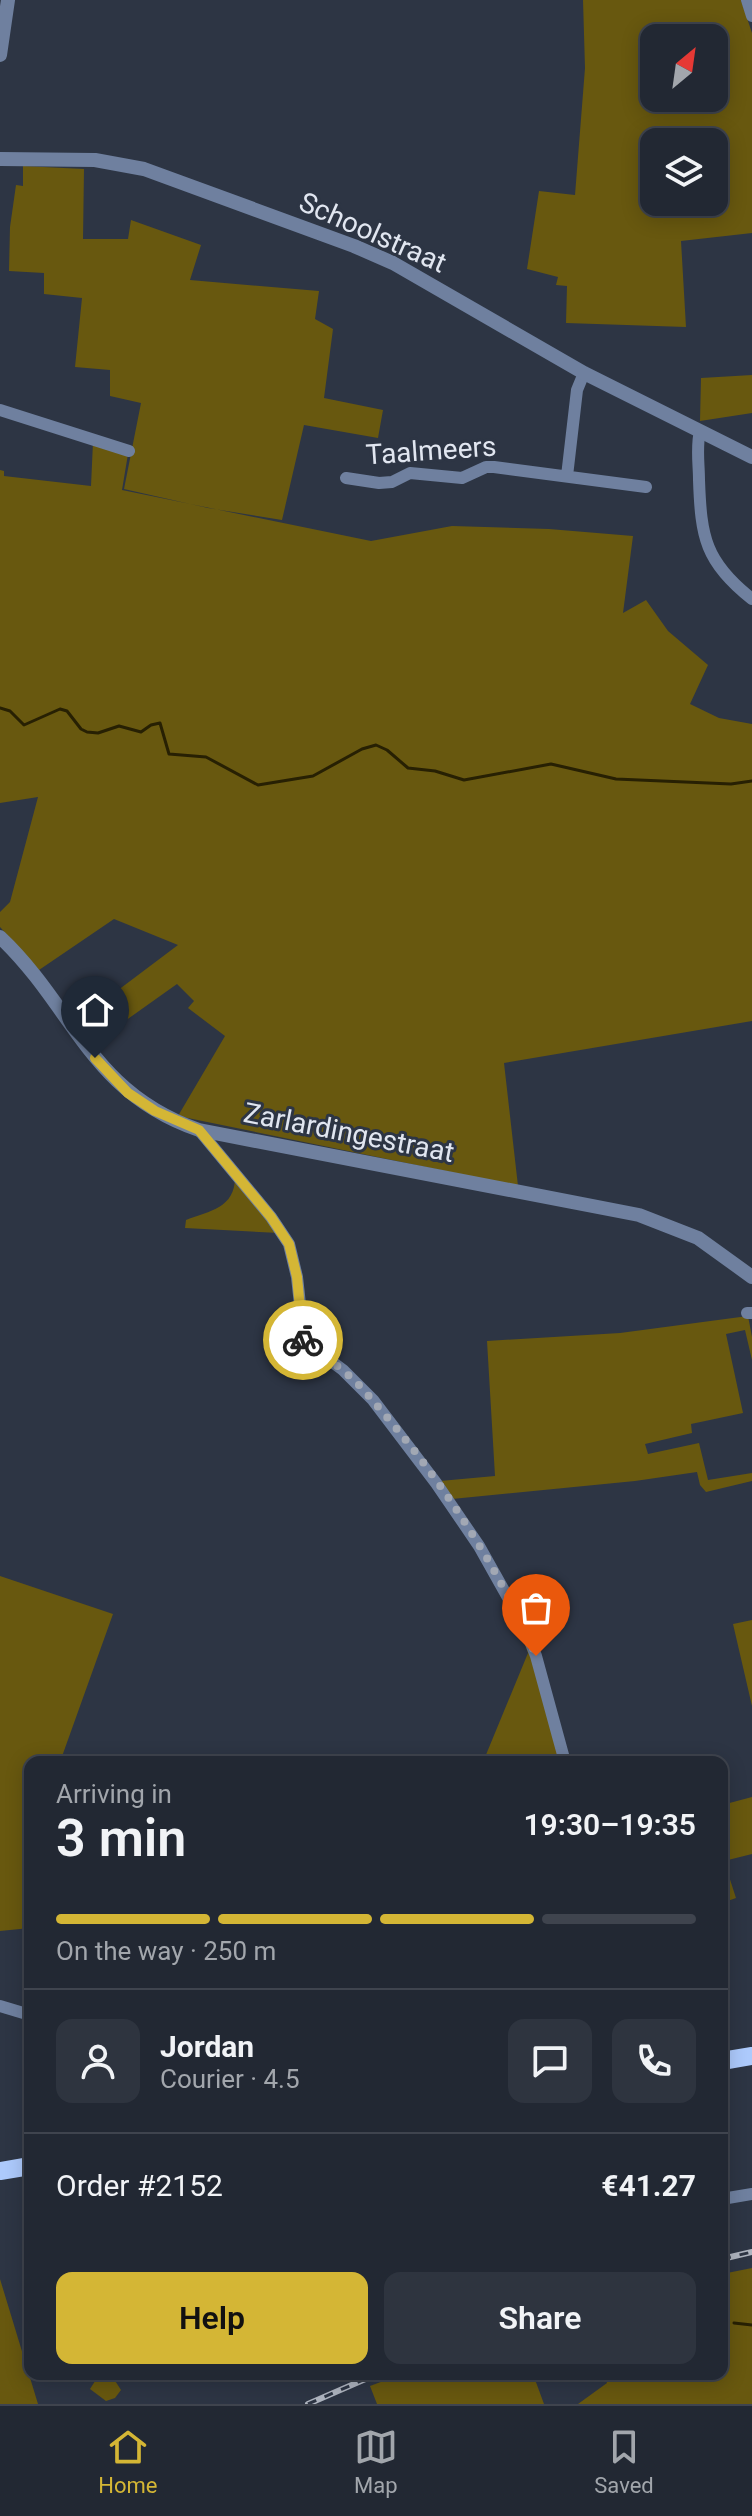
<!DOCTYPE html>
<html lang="en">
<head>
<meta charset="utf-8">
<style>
	:root { --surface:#222833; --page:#2e343f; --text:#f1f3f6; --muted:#a2a6ac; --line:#3f444e; --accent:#d4b635 }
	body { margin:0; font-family:Roboto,sans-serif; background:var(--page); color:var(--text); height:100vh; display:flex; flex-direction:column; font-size:30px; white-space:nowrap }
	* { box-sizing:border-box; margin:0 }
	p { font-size:26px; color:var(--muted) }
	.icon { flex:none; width:44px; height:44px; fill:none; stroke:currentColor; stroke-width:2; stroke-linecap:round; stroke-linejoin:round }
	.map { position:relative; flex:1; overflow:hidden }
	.panel { position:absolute; left:24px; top:1756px; width:704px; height:624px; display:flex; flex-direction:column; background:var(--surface); border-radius:16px; box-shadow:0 4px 20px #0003,0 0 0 2px var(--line) }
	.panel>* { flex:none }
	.needle { width:52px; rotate:29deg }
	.controls { position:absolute; left:640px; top:24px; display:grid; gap:16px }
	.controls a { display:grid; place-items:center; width:88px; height:88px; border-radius:16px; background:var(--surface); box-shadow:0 4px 20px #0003,0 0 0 2px var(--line); font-size:40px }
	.pin { position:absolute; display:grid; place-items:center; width:68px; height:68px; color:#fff; margin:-82px -34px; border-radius:50% 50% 50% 0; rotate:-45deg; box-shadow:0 0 8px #0007 }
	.pin .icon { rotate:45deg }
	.courier { position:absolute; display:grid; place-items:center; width:80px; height:80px; margin:-40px; border:6px solid #d4b635; border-radius:50%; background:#fff; color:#222; box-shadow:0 2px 10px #0007 }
	.summary em { font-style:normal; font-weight:600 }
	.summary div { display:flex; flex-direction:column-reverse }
	.summary { display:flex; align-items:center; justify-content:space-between; height:136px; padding:0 32px }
	h1 { font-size:52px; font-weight:600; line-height:60px }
	.bar { display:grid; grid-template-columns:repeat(4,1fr); gap:12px 8px; align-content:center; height:96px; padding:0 32px }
	.bar i { height:10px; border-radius:6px; background:var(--line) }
	.bar .current { background:var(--accent) }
	.bar p { grid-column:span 4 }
	.line { display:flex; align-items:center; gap:20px; padding:0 32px; border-top:2px solid var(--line) }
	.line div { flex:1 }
	.round { display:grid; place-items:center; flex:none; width:84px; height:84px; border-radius:16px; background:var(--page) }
	.primary-button { display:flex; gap:16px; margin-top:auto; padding:16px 32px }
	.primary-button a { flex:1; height:92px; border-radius:16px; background:var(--accent); color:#111; font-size:32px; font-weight:600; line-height:92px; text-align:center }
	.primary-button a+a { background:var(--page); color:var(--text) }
	.tabs { display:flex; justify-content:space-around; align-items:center; height:112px; border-top:2px solid var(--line); background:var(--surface); font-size:22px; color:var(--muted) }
	.tabs a { display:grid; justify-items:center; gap:4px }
	.tabs .current { color:var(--accent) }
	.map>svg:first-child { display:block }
	.green { fill:#68580f; fill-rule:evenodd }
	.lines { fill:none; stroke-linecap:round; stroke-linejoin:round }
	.stream { stroke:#272003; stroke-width:3 }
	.minor { stroke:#6f809f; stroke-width:12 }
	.tertiary { stroke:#6f809f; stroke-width:14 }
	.primary { stroke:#adcafc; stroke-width:18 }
	.rail-casing { stroke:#aeb4bf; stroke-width:6 }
	.rail { stroke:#2d3544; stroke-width:3; stroke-dasharray:9; stroke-linecap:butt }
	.done { stroke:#a2a8b4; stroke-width:8; stroke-dasharray:0 14.4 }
	.route { stroke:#d4b635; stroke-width:10 }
	.labels { text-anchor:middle; stroke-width:6; stroke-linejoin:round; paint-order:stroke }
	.street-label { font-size:28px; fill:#e1e6f0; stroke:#2d3544 }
</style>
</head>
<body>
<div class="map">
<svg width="752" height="2404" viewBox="0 0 752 2404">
	<rect width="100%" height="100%" fill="#2d3544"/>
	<path class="green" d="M583 0H741L752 33V233L681 241 686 327 566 323 567 286 556 285 558 277 527 269 539 191 575 195 585 68ZM654 38H714V98H654ZM654 142H714V202H654Z
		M23 166 84 169 83 239H128L131 220 201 245 190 280 319 291 315 319 333 329 324 398 383 410 378 438 304 425 282 520 208 508 124 489 141 403 110 396V370L75 367 82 298 44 294V273L9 271 10 227 16 185 23 186Z
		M752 375V413L700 421 701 378Z
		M93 442 128 454 122 490 371 541 452 526 549 529 633 536 623 613 646 600 668 631 708 665 690 704 719 718 752 724V1021L504 1063 518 1186 178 1116 225 1036 188 1008 194 1001 177 984 94 1043 77 1021 178 945 114 919 39 970 0 927V912L10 902 38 797 0 803V470L4 471V476L91 486Z
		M235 1177 279 1233 185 1228 186 1220C210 1211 235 1208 235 1177Z
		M748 1316 752 1337V1360L745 1330 726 1334 743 1413 691 1424 692 1433 645 1444 648 1454 699 1443 708 1480 752 1473V1481L706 1492 700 1485 697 1472 635 1481 452 1499 440 1481 495 1476 487 1341 620 1333Z
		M0 1576 113 1614 60 1762H30V1928L0 1931Z
		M752 1620V1706L733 1624Z
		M525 1631 563 1762H483L528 1653 520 1632Z
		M752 1797V1854L724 1861 736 1898 722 1903V1805Z
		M752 2268V2404H578L607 2383 604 2374H722V2274Z
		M0 2279 38 2404H0Z
		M107 2374 112 2376 121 2390 115 2398 106 2401 90 2389 97 2378Z
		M402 2374H533L544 2404H377L370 2386Z"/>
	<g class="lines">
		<path class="stream" d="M0 708 10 711 24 725 60 709 67 711 81 729 87 732 98 733 119 726 141 732 151 725 160 723 169 754 206 757 258 785 313 776 362 749 376 745 387 750 408 768 435 771 464 780 551 764 616 779 731 784 752 781
			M734 2323 752 2325"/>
		<path class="minor" d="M747 0 752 16
			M0 410 129 451
			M700 431C696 447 699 464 699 480 701 537 705 562 752 599
			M567 476 577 390 584 373
			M346 478 379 483 392 482 410 473 462 478 486 467H494L646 487
			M199 1130 271 1217 289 1244 297 1277 304 1341 343 1370 373 1400 436 1483 479 1546 525 1628 536 1656 565 1762
			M747 1313H752
			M0 2006 30 2015
			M722 2199 752 2194"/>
		<path class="tertiary" d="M0 55 8 0
			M0 159 95 160 144 169 354 246 393 263 584 373 752 457
			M0 937C75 1008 89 1092 199 1130L639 1215 698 1238 752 1277"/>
		<path class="primary" d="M722 2061 752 2056
			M0 2171 30 2166"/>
		<defs>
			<path id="rail" d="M722 2259 752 2252
				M308 2404 377 2374"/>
		</defs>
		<use href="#rail" class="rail-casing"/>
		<use href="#rail" class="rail"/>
	</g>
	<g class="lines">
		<path class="done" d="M303 1340C314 1352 330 1359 342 1370 353 1378 363 1389 372 1400 435 1470 500 1568 536 1656"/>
		<path class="route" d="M95 1058 128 1093 155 1111 199 1130 271 1217 289 1244 297 1277 303 1340"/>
	</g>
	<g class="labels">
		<g class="street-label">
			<text transform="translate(373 232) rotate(24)" y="10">Schoolstraat</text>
			<text transform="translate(431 450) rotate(-4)" y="10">Taalmeers</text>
			<text transform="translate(349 1132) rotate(11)" y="10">Zarlardingestraat</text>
		</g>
	</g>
</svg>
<div class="controls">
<a><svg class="needle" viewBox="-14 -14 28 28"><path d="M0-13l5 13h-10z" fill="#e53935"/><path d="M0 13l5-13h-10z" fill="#a2a6ac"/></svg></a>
<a><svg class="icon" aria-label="layers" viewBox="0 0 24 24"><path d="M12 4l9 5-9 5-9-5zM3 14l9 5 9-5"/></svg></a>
</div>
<div class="pin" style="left:536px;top:1656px;background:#ea580c"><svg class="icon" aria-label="bag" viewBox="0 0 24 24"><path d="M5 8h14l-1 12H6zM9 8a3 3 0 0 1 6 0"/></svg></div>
<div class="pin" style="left:95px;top:1058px;background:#1f2937"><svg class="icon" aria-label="home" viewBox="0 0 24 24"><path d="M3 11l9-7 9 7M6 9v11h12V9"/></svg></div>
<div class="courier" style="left:303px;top:1340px"><svg class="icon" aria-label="bike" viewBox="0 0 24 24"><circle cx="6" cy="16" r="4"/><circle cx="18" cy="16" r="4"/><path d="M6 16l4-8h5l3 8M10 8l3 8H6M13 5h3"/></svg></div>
<section class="panel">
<div class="summary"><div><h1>3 min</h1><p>Arriving in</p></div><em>19:30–19:35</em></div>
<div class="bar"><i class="current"></i><i class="current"></i><i class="current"></i><i></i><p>On the way · 250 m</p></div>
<div class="line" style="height:144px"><a class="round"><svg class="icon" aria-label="person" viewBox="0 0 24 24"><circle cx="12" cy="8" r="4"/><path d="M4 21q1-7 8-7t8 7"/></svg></a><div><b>Jordan</b><p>Courier · 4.5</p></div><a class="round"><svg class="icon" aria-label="chat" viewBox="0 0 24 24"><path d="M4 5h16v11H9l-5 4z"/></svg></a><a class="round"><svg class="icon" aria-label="phone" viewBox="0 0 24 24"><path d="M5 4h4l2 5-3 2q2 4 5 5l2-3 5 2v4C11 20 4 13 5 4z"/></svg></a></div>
<div class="line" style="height:104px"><div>Order #2152</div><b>€41.27</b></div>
<div class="primary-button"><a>Help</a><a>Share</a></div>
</section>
</div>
<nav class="tabs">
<a class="current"><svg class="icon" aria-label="home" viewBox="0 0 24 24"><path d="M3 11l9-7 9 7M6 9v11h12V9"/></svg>Home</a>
<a><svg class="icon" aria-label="map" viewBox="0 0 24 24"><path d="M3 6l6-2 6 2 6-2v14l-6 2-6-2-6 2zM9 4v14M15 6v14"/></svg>Map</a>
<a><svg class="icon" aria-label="saved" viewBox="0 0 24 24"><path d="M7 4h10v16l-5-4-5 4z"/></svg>Saved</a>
</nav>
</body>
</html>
